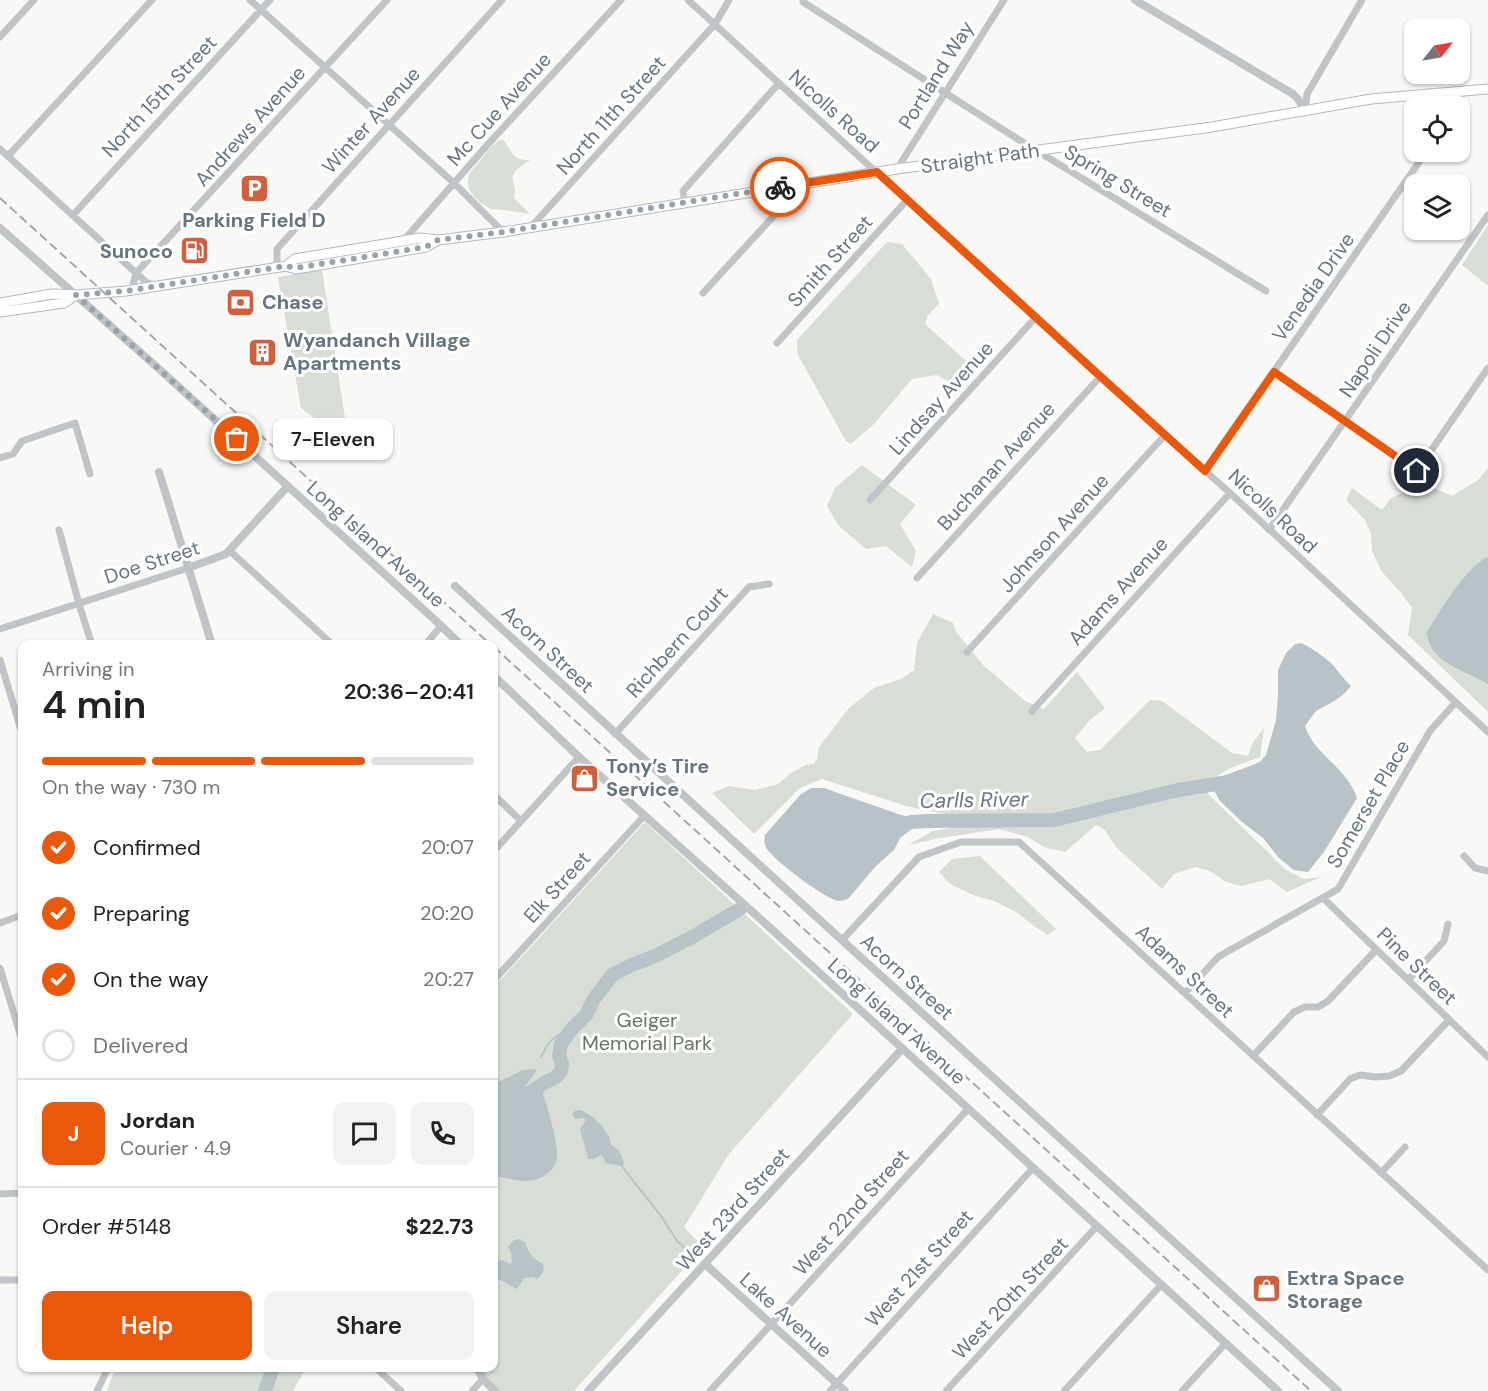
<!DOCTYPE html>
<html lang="en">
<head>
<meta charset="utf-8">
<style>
	:root { --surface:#fff; --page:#f2f2f2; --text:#222; --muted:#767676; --line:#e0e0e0; --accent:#ea580c }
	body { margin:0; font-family:"DM Sans",sans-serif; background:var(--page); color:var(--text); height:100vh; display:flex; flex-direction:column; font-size:22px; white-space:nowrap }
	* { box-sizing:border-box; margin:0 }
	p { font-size:20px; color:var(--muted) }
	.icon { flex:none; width:33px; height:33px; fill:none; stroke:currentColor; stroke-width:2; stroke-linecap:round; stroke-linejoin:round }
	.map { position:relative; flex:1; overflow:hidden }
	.side { position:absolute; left:18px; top:640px; width:480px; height:732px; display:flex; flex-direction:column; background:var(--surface); border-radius:12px; box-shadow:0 2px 4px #0004 }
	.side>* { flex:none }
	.needle { width:39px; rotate:59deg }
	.controls { position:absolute; left:1404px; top:18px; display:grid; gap:12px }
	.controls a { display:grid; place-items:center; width:66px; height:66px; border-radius:12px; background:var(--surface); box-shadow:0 2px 4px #0004; font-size:30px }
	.pin { position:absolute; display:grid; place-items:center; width:51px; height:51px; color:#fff; margin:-26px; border:3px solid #fff; border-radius:50%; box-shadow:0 2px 6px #0007 }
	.courier { position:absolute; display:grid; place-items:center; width:60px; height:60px; margin:-30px; border:4px solid #ea580c; border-radius:50%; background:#fff; color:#222; box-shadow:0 2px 8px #0007 }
	.bubble { position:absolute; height:42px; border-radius:12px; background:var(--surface); box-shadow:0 2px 4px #0004; font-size:20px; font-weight:600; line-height:42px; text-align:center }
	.overview em { font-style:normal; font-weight:600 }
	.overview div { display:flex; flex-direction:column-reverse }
	.overview { display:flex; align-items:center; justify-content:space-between; height:102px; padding:0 24px }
	h1 { font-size:39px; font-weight:600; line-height:45px }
	.bar { display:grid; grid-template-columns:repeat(4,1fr); gap:9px 6px; align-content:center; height:72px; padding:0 24px }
	.bar i { height:8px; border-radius:4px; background:var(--line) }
	.bar .current { background:var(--accent) }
	.bar p { grid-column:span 4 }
	.line { display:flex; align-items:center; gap:15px; padding:0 24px; border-top:2px solid var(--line) }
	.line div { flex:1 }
	.round { display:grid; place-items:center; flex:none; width:63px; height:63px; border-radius:12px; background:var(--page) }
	ol { padding:0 24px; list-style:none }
	li { display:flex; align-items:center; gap:18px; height:66px }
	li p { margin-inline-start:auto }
	li .icon { padding:6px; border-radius:50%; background:var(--accent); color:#fff; stroke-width:4 }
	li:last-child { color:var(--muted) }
	li i { width:33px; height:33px; border:3px solid var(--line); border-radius:50% }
	.button { display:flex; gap:12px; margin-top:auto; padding:12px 24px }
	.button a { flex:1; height:69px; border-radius:12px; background:var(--accent); color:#fff; font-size:24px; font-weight:600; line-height:69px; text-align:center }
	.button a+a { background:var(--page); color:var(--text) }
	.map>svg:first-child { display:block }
	.green { fill:#d8ddd6 }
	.water { fill:#b9c3c7 }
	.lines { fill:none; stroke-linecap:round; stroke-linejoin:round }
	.stream { stroke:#b9c3c7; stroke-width:2 }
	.river { stroke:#b9c3c7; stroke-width:14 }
	.secondary-casing { stroke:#b3b8bc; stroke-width:11 }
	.minor { stroke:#c0c4c7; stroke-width:7 }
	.tertiary { stroke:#c0c4c7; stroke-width:8 }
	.secondary { stroke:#fff; stroke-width:9 }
	.rail { stroke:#a2a8ad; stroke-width:2; stroke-dasharray:9 4.5; stroke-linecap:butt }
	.done { stroke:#99a2a8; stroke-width:6; stroke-dasharray:0 10.8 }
	.route { stroke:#ea580c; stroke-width:8 }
	.labels { text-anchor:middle; stroke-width:6; stroke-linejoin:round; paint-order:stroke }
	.street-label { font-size:20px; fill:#66747e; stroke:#fff }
	.poi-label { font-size:20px; font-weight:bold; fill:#66747e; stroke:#fff; text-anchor:start }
	.park-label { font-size:20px; fill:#687765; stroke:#fff }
	.water-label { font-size:21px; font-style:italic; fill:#67787f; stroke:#fff }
</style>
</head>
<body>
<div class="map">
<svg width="1488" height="1391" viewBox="0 0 1488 1391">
	<rect width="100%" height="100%" fill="#f8f8f6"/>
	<path class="green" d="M502 139C509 144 510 156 520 159 523 160 527 160 530 160L516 170 512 177 515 189 514 198 530 214C520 213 511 210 502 210 499 209 495 210 492 209 479 204 462 189 470 173 472 169 476 166 479 162 486 154 491 144 502 139Z
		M1488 225V286L1462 265Z
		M887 242 902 244 931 279 939 304 928 315 925 324 976 370 960 388 937 375 912 379 874 424 851 444 846 441 798 355 797 340Z
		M322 270 345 418 319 422 301 408 278 277Z
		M862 465 916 505 900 524 916 551 912 567 886 546 866 549 839 526 827 506 835 488Z
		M1488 468V712L1408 635 1412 608 1401 593 1382 572 1372 551 1371 533 1365 520 1346 500 1352 488 1382 510 1391 498 1423 483 1452 496 1478 480Z
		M933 614 953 623 956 632 984 666 1025 701 1044 709 1077 672 1105 708 1089 721 1075 738 1087 752 1100 750 1150 700 1162 701 1232 753 1248 756 1253 742 1264 728 1260 757 1230 768 1208 782 1201 783 1205 791 1286 870 1304 879 1321 877 1287 892 1269 879 1242 886 1226 882 1210 871 1195 867 1174 874 1162 889 1116 847 1105 830 1096 825 1065 852 1044 847 1028 837 999 829 934 839 908 845 933 831 951 828 945 814 906 806 822 779 800 788 754 834 712 793 729 786 755 790 778 784 791 773 806 765 814 764 817 759 819 747 849 708 874 688 901 679 914 670 917 643Z
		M645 822 853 1014 729 1154 684 1227 703 1247 574 1391H495L478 1368H494V987Z
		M980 856 1056 929 1048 935 1034 926 1016 912 994 901 973 895 950 884 939 872 952 859Z
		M115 1368H306L293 1391H107Z"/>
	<path class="water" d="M1488 557V684C1470 673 1442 666 1431 647 1429 643 1428 638 1426 633 1440 612 1466 566 1488 557Z
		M1301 643C1312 648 1322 655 1331 663 1338 670 1342 678 1351 686L1344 694 1336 700 1316 711 1305 726C1314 755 1346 766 1357 798L1324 852 1308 872 1294 870 1279 858 1263 838 1241 821 1220 801 1211 785 1218 778 1255 764 1261 761 1266 755 1276 720 1278 696V670L1286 653 1295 644Z
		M811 788H824L901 815 928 821 912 829 900 838 894 850 875 867 848 899C844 900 843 901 839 901 825 899 775 861 767 849 764 844 764 840 765 835L800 795Z
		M536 1069 537 1070 526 1085 525 1089 529 1092 540 1081 544 1083C541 1097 545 1097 548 1110 551 1122 558 1145 557 1157 556 1171 540 1181 526 1181 515 1181 504 1177 494 1176V1084L523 1070Z
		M580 1110C593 1115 609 1130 611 1144 619 1152 620 1150 624 1163L622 1166 605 1163 604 1158 601 1155 593 1159H588L580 1129 586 1120 584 1118 575 1119 572 1114 575 1111Z
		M519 1239 525 1242C529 1254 532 1258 543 1264L544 1270 540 1277 537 1279 534 1277 524 1278 517 1289C508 1286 503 1279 494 1278V1259L497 1261 503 1260 510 1264 512 1262 511 1252 508 1247 514 1240Z"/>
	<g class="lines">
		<path class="stream" d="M541 1057C549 1041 552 1036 570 1031
			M620 1164 661 1216 677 1241 686 1249"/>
		<path class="river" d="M911 822 928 821 1054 820 1178 790 1229 782
			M529 1093 544 1083 556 1077 561 1071 562 1064 559 1056 561 1044 570 1031 586 1015 594 999 612 975 632 965 657 955 694 936 740 909
			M265 1391 273 1368"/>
		<defs>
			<path id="secondary" d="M286 266 296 269 426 247 438 240
				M0 303 52 294 76 295 126 291 286 266 295 259 403 241 420 238 438 240 503 232 897 169 1212 127 1371 99 1488 89
				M0 312 64 303 76 295"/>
		</defs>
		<use href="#secondary" class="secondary-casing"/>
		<path class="minor" d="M250 0 454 183 503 232
			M688 0 1100 377 1230 493 1488 732
			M803 2 1016 138 1266 291
			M0 37 34 0
			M1456 106 1464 90
			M1305 111 1307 94 1362 0
			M0 149 147 283 155 285
			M8 156 152 0
			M897 169 1004 0
			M685 203 683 191 779 83
			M73 215 270 0
			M531 227 715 24 729 0
			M403 241 490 142 621 0
			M277 267V249L502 0
			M132 290 136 273 387 0
			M703 293 804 183
			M777 343 907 200
			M1274 372 1417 471 1488 368
			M0 458 13 454 22 441 75 423 90 474
			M1205 471 1426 152
			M870 500 1036 317
			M59 530 79 604 92 645
			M1269 530 1488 215
			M230 551 333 645
			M917 578 1100 377
			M0 629 188 568
			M425 645 441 626
			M967 652 1165 435
			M0 660 22 733
			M1032 711 1230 493
			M615 734 749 587 769 584
			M494 795 521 821
			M494 851 579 757
			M1464 856 1475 868 1488 871
			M1323 898 1488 1057
			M0 923 22 915
			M842 940 919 857 961 842H1019L1488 1270
			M0 968 22 1040
			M494 980 644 816
			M1408 980 1444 941 1448 924
			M1185 993 1218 957 1338 889 1430 731 1455 703
			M1253 1056 1294 1012 1305 1007H1318L1328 1001 1376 950
			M1317 1115 1350 1079 1360 1075 1375 1077 1389 1076 1401 1071 1449 1020
			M1381 1173 1405 1147
			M0 1194 22 1193
			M0 1280H22
			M376 1368 401 1391
			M97 1391 108 1368
			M472 1391 483 1379
			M710 1391 968 1109
			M830 1391 1033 1168
			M946 1391 1097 1226
			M1064 1391 1161 1285
			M1182 1391 1226 1343"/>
		<path class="tertiary" d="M1135 0 1293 94 1298 99 1305 111
			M0 228 158 368 435 620 461 645
			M159 472 212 645
			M188 568 226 554 288 486
			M455 586 811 912 1338 1391
			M494 676 579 757 756 915 1278 1391
			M705 1264 845 1391
			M477 1368 483 1379 495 1391
			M588 1391 902 1049"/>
		<use href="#secondary" class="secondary"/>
		<path class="rail" d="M0 198 491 645
			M494 647 1311 1391"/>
	</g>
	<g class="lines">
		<path class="done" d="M237 439 76 295 126 291 286 266 296 268 426 247 438 240 503 232 780 187"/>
		<path class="route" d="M780 187 877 172 1100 376 1205 471 1274 372 1417 471"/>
	</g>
	<defs>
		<symbol id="parking-square" viewBox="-11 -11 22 22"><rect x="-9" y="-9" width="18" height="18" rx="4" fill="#d15f3d" stroke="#fff"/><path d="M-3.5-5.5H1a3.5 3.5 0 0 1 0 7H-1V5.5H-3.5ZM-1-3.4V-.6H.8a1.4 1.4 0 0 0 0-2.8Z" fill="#fff"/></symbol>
		<symbol id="fuel-square" viewBox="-11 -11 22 22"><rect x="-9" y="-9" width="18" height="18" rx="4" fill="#d15f3d" stroke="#fff"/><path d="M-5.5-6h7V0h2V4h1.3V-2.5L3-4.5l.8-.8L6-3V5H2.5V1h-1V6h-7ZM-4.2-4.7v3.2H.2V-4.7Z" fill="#fff"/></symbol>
		<symbol id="bank-square" viewBox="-11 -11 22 22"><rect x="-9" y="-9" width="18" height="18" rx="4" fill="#d15f3d" stroke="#fff"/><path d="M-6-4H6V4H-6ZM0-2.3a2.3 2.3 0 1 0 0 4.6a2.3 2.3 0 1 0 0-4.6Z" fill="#fff"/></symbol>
		<symbol id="building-square" viewBox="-11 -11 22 22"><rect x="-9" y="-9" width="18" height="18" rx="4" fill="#d15f3d" stroke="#fff"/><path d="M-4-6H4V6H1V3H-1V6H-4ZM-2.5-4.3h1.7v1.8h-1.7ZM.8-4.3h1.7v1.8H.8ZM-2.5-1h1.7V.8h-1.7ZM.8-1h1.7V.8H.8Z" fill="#fff"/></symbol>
		<symbol id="shop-square" viewBox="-11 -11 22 22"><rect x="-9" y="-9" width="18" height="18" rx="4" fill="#d15f3d" stroke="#fff"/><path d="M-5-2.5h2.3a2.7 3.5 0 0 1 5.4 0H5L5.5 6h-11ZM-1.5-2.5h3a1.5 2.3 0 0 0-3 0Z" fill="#fff"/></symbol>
	</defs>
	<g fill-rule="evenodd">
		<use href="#parking-square" x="238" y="172" width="33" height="33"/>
		<use href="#fuel-square" x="178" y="234" width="33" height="33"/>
		<use href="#bank-square" x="224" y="286" width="33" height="33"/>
		<use href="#building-square" x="246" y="336" width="33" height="33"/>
		<use href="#shop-square" x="568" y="762" width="33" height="33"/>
		<use href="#shop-square" x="1250" y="1272" width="33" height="33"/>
	</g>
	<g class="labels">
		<g class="street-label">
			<text transform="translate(936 75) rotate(-58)" y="7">Portland Way</text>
			<text transform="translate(159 96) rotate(-47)" y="7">North 15th Street</text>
			<text transform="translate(499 109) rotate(-48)" y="7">Mc Cue Avenue</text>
			<text transform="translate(834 111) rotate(42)" y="7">Nicolls Road</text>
			<text transform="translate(611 115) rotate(-48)" y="7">North 11th Street</text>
			<text transform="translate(371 120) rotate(-48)" y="7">Winter Avenue</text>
			<text transform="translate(250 126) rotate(-48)" y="7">Andrews Avenue</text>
			<text transform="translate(980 158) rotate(-8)" y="7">Straight Path</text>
			<text transform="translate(1118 181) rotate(31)" y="7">Spring Street</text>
			<text transform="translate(830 261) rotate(-48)" y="7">Smith Street</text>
			<text transform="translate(1313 287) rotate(-55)" y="7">Venedia Drive</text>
			<text transform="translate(1375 349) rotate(-56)" y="7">Napoli Drive</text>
			<text transform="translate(941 398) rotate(-48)" y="7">Lindsay Avenue</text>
			<text transform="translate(996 466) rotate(-48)" y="7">Buchanan Avenue</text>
			<text transform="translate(1273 511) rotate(43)" y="7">Nicolls Road</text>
			<text transform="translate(1054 533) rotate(-48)" y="7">Johnson Avenue</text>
			<text transform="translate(376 544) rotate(42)" y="7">Long Island Avenue</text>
			<text transform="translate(152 562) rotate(-18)" y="7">Doe Street</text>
			<text transform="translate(1118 591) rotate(-48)" y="7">Adams Avenue</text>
			<text transform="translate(677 642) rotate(-48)" y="7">Richbern Court</text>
			<text transform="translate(548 649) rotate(43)" y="7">Acorn Street</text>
			<text transform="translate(1368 804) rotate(-60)" y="7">Somerset Place</text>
			<text transform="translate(557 887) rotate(-48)" y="7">Elk Street</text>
			<text transform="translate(1417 966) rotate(44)" y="7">Pine Street</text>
			<text transform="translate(1185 971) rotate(43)" y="7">Adams Street</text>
			<text transform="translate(907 977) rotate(42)" y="7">Acorn Street</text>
			<text transform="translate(897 1021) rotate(42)" y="7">Long Island Avenue</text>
			<text transform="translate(733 1209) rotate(-48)" y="7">West 23rd Street</text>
			<text transform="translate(851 1212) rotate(-48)" y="7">West 22nd Street</text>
			<text transform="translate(919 1268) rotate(-48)" y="7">West 21st Street</text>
			<text transform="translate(1010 1298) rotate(-47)" y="7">West 20th Street</text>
			<text transform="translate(786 1315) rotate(42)" y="7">Lake Avenue</text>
		</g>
		<g class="poi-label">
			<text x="254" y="227" text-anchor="middle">Parking Field D</text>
			<text x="173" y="258" text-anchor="end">Sunoco</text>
			<text x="262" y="309">Chase</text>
			<text x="283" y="347">Wyandanch Village<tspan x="283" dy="23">Apartments</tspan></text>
			<text x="606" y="773">Tony’s Tire<tspan x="606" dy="23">Service</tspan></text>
			<text x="1287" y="1285">Extra Space<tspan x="1287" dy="23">Storage</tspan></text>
		</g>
		<g class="park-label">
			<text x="647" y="1027">Geiger<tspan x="647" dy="23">Memorial Park</tspan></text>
		</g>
		<g class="water-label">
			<text transform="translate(974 800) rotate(-1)" y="7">Carlls River</text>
		</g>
	</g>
</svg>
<div class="controls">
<a><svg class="needle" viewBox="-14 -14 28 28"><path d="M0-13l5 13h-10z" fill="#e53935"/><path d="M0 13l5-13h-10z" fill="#767676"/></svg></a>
<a><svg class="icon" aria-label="locate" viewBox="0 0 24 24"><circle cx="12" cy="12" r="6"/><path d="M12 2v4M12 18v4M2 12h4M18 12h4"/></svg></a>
<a><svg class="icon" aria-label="layers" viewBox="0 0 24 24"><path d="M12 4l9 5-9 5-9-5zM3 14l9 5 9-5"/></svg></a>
</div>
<div class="pin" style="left:237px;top:439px;background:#ea580c"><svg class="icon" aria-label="bag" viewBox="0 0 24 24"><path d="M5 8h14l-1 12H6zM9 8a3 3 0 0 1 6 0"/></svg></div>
<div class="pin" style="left:1417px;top:471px;background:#1f2937"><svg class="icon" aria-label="home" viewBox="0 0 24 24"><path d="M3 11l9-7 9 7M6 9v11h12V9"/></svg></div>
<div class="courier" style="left:780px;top:187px"><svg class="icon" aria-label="bike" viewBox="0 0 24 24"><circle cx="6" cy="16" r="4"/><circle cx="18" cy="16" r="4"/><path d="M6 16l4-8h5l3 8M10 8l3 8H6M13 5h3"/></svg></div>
<div class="bubble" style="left:273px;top:418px;width:120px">7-Eleven</div>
<section class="side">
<div class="overview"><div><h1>4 min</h1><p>Arriving in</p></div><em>20:36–20:41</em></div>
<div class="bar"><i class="current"></i><i class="current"></i><i class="current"></i><i></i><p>On the way · 730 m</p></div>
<ol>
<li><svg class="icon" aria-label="check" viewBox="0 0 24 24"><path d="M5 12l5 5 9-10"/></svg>Confirmed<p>20:07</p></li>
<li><svg class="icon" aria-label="check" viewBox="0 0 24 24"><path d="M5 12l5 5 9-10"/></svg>Preparing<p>20:20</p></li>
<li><svg class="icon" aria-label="check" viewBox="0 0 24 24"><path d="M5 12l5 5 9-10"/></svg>On the way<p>20:27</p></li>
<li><i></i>Delivered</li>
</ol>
<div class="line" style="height:108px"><b class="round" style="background:var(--accent);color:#fff">J</b><div><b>Jordan</b><p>Courier · 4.9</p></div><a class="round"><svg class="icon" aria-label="chat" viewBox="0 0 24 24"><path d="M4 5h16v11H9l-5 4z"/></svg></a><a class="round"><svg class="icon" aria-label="phone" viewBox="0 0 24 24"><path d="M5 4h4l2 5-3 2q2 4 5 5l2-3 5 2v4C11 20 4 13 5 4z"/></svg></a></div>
<div class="line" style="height:78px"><div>Order #5148</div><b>$22.73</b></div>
<div class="button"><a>Help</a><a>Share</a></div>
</section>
</div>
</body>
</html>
